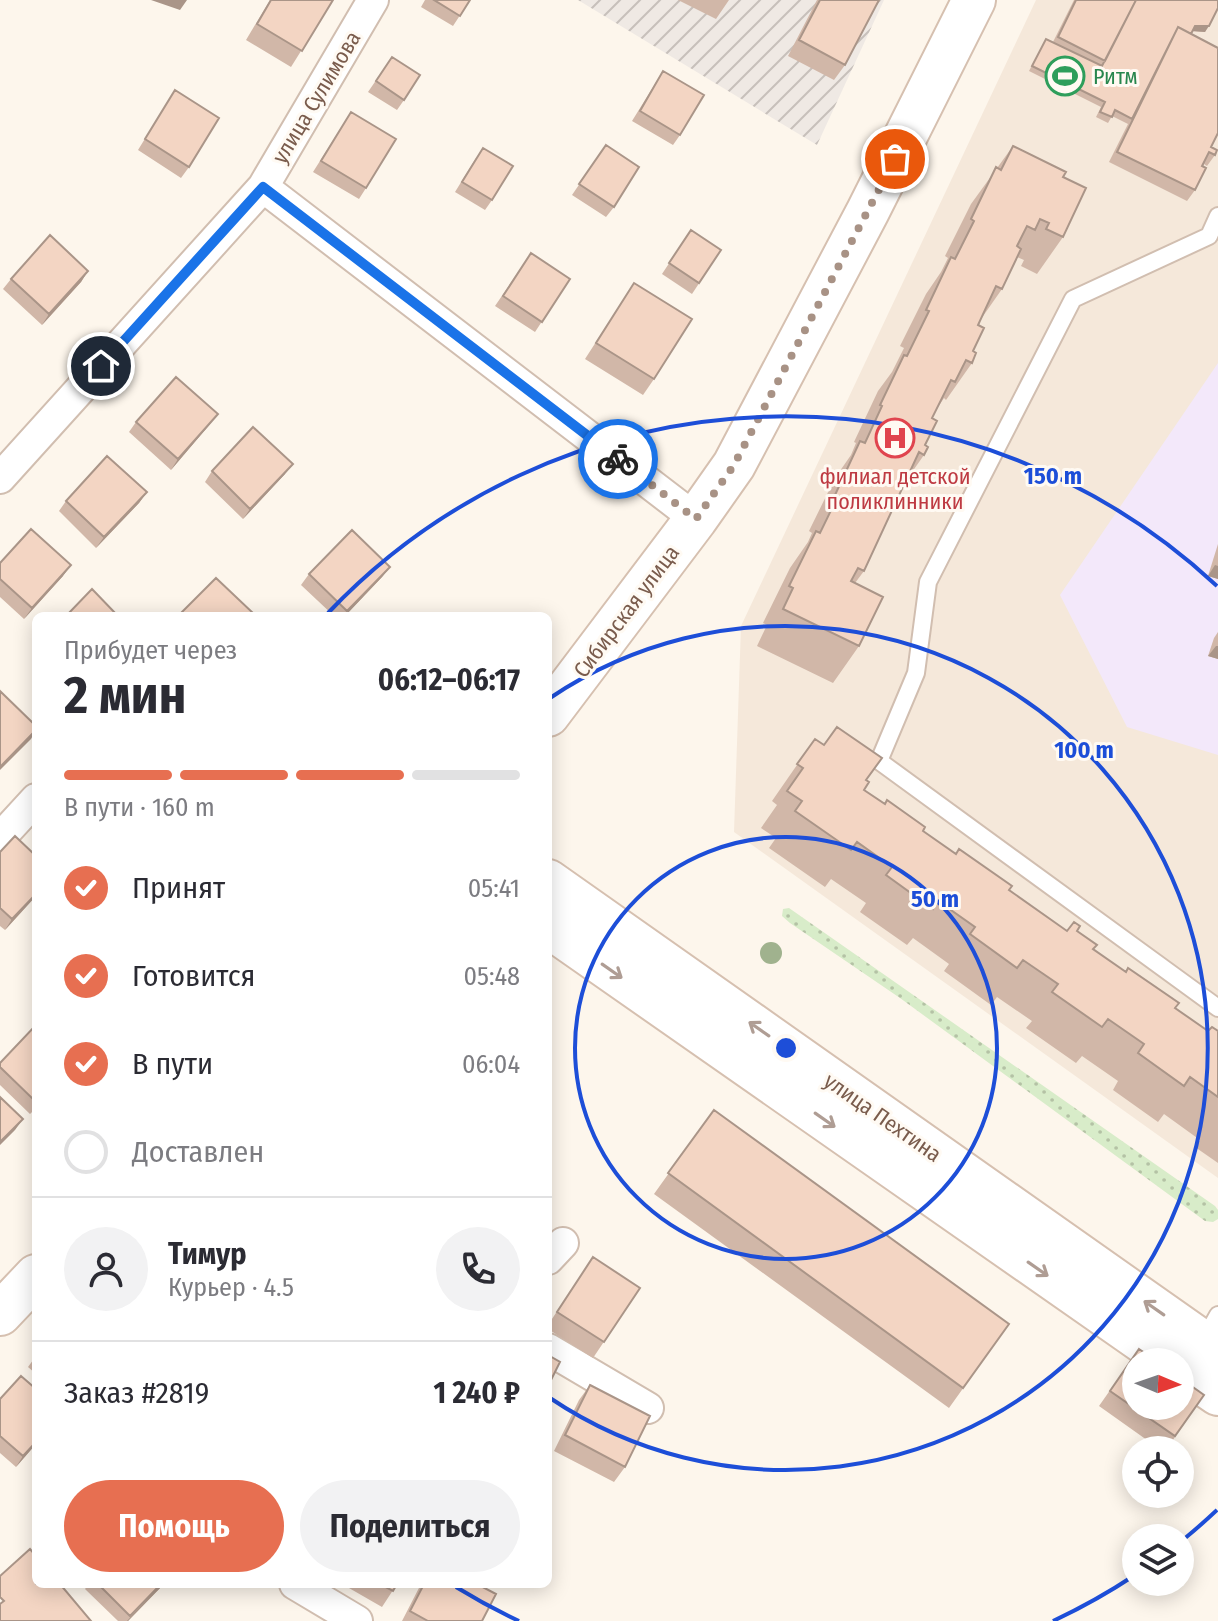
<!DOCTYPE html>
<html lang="ru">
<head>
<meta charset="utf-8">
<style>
	:root { --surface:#fff; --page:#f2f2f3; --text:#2b2b33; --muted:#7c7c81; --line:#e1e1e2; --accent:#e76f51 }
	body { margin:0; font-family:"Fira Sans Condensed",sans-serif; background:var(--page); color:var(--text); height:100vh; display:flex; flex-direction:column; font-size:30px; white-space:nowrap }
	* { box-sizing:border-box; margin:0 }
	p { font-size:26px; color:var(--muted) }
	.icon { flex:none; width:44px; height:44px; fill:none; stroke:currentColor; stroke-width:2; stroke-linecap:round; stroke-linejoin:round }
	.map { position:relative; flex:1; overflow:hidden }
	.panel { position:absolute; left:32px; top:612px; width:520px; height:976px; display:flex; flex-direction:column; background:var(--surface); border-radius:12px; box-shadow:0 4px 20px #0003 }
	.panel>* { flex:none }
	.needle { width:52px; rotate:92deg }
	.buttons { position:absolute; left:1122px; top:1348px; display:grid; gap:16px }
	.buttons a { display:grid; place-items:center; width:72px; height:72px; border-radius:50%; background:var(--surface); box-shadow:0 4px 20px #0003; font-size:40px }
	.pin { position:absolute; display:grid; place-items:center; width:68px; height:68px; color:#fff; margin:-34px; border:4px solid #fff; border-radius:50%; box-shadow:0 2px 8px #0007 }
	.courier { position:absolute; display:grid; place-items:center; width:80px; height:80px; margin:-40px; border:6px solid #1a73e8; border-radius:50%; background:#fff; color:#222; box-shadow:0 2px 10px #0007 }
	.summary em { font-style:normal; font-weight:700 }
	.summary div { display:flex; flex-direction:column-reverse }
	.summary { display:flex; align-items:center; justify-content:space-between; height:136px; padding:0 32px }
	h1 { font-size:52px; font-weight:700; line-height:60px }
	.bar { display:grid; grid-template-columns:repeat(4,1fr); gap:12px 8px; align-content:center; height:96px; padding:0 32px }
	.bar i { height:10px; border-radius:6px; background:var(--line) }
	.bar .active { background:var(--accent) }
	.bar p { grid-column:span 4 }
	.line { display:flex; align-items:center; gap:20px; padding:0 32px; border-top:2px solid var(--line) }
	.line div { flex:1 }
	.round { display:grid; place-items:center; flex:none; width:84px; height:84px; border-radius:42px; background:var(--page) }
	ol { padding:0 32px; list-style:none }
	li { display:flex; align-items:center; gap:24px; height:88px }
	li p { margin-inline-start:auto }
	li .icon { padding:8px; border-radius:50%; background:var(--accent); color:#fff; stroke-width:4 }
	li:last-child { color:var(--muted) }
	li i { width:44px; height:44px; border:4px solid var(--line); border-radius:50% }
	.action { display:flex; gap:16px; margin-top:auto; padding:16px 32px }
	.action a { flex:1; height:92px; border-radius:48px; background:var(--accent); color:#fff; font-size:32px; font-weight:700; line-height:92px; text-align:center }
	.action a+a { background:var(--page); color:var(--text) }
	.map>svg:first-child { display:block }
	.residential { fill:#f5e8da }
	.industrial { fill:url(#industrial-furrows) }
	.education { fill:#f3e8fa }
	.grass { fill:url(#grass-dots) }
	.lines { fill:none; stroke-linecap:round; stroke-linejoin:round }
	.lane-casing { stroke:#d1beb0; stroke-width:20 }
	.street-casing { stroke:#d1beb0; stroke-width:34 }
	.secondary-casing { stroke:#d6c0b0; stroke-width:46 }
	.lane { stroke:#fff; stroke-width:16 }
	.street { stroke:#fff; stroke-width:30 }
	.secondary { stroke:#fff; stroke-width:42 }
	.tree { fill:#a0b28e }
	.wall { fill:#d1b7a8 }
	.shaded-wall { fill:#aa9588 }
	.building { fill:#f3d5c3; stroke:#aa9588; stroke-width:2 }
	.oneway { stroke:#af9d94 }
	.done { stroke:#a89285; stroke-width:8; stroke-dasharray:0 14.4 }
	.route { stroke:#1a73e8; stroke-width:10 }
	.ring { fill:none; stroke:#1d4ed8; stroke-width:4 }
	.labels { text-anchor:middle; stroke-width:6; stroke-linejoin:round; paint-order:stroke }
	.leisure-label { font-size:22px; fill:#27864d; stroke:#fffaf3; text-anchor:start }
	.street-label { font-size:22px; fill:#7a5c4d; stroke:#fffaf3 }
	.health-label { font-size:22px; fill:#be3a42; stroke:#fffaf3 }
	.centre { fill:#1d4ed8; stroke:#fffaf3; stroke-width:4 }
	.ring-label { font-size:24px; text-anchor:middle; font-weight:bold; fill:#1d4ed8; stroke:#fffaf3; stroke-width:6; stroke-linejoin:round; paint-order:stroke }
</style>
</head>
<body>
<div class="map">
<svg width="1218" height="1621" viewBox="0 0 1218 1621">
	<defs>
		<pattern id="industrial-furrows" width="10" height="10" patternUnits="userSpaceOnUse" patternTransform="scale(2)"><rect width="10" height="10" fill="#efe9e4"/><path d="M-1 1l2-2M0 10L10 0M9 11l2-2" fill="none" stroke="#c7c0bb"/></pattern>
		<pattern id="grass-dots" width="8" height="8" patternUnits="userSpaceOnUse" patternTransform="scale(2)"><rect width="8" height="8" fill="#d8ecc9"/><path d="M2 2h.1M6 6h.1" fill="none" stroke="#b4c2a5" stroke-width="1.8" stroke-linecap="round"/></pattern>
	</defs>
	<rect width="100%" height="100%" fill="#fdf6ec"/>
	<path class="residential" d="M1036 0H1218V1178L734 832 741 626Z"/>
	<path class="industrial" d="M578 0H884L817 145Z"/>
	<path class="education" d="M1218 363V755L1127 727 1060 595Z"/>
	<path class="grass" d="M789 908 1215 1206 1218 1210V1219L1213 1222 1205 1221 900 998 790 923 782 916 783 909Z"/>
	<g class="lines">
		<defs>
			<path id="lane" d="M1218 216 1209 236 1073 299 928 582 916 673 879 761 1218 1008
				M1203 1342 1218 1315"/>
			<path id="street" d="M263 187 696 519
				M0 478 263 187 373 0
				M0 838 36 799
				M548 1259 563 1243
				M548 1349 648 1408
				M295 1584 357 1621"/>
			<path id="secondary" d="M548 715 696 519 734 465 868 211 974 0
				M548 881 1218 1353
				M548 926 1172 1362
				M0 1314 36 1276
				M1180 1368 1218 1394"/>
		</defs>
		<use href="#lane" class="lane-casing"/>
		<use href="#street" class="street-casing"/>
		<use href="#secondary" class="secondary-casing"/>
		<use href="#lane" class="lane"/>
		<use href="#street" class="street"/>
		<use href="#secondary" class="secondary"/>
	</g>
	<circle class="tree" cx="771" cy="953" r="11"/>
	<path class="wall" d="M270 0H333L291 67 246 40Z
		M425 0H470L453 26 421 7Z
		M678 0H729L716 19Z
		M817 0H879L845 65 834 80 788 56Z
		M1074 0H1218L1205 32 1192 31 1191 34 1211 147 1215 155 1207 166 1204 164 1195 190 1187 201 1109 162 1128 124 1112 116 1108 123 1096 117 1101 107 1029 71 1046 39 1053 42Z
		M392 57 404 100 397 110 368 92Z
		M663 71 680 135 673 145 632 121Z
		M175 90 189 167 181 178 138 150Z
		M351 112 366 188 359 199 313 172Z
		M606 145 614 207 606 217 572 195Z
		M1013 146 1063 177V237L1037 274 1021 266 1024 260 1017 257 1002 289 981 319 978 325 972 363 946 400 944 398 938 407 932 418 925 445 924 455 905 482 864 571 855 583 859 646 833 683 757 646 767 625 763 623 790 568 808 542 812 533 809 531 835 478 851 455 856 443 854 442 878 391 892 372 904 348 900 346 926 294 941 272 948 258 945 256 971 204Z
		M476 158 492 200 485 210 455 192Z
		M691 230 721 250 692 294 662 274Z
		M531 253 570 279 535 332 495 306Z
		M88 271 81 282 42 325 3 289 11 279Z
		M634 283 654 379 643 395 585 359Z
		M136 422 210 424 171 470 129 432Z
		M212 471 285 474 243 519 205 482Z
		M147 492 139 503 96 548 59 511 66 501Z
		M1218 544V579L1208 576Z
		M0 563 63 576 24 619 0 597Z
		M390 567 382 577 345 616H334L301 585 309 574Z
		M1218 632V659L1208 656 1214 638Z
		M815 739 866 780 864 790 1067 931H1077L1093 949 1208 1031H1218V1163L1195 1147 1200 1140 1164 1114 1158 1122 1113 1090 1118 1081 1082 1056 1076 1063 1026 1028 1032 1021 997 997 991 1005 944 971 949 964 913 938 907 945 860 912 866 903 831 879 825 887 769 848 776 838 761 828 777 805 772 801Z
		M0 852 36 896 5 930 0 926Z
		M36 1025V1108L30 1114 0 1085V1063Z
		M714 1110 1009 1324 949 1408 654 1194Z
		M593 1257 640 1288 593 1358 548 1329V1325Z
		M1139 1349 1204 1395 1166 1450H1161L1099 1406Z
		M36 1356V1374L28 1367Z
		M590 1385 625 1467 614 1482 554 1451 579 1400Z
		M36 1389V1444L16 1467 0 1453V1399Z
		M89 1584H164L128 1621H118L85 1589Z
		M342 1584H397L382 1607Z
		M421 1584H477L482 1621H402Z"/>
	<path class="shaded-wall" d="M151 0H187L180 10Z
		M1195 26H1209L1205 32 1191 31Z
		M88 271 81 282 42 325 49 314Z
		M218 414 210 424 171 470 178 459Z
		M293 464 285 474 243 519 250 509Z
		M147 492 139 503 96 548 104 537Z
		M71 565 63 576 24 619 32 608Z
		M1215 565 1218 566V579L1208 576Z
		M390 567 382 577 345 616H343Z
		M1216 646H1218V659L1208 656Z
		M36 730 31 739 0 770V767Z
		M36 894V896L5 930 12 919Z
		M23 1119 15 1130 0 1145V1142Z
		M36 1442V1444L16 1467 23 1456Z
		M161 1584H164L128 1621H127Z"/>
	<path class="building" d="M271 0H333L302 51 257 24Z
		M434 0H470L460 16Z
		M820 0H879L845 65 799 40Z
		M1076 0H1136L1105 61 1058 37Z
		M1136 0H1218V8L1209 26H1195L1191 34 1178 27 1132 119 1115 110 1112 117 1100 112 1105 102 1032 66 1046 39 1102 66Z
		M1178 27 1218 48V133L1211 147 1217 150 1215 155 1209 152 1202 166 1206 168 1195 190 1117 152Z
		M392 57 420 75 404 100 376 81Z
		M663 71 704 95 680 135 640 111Z
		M175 90 219 118 189 167 145 139Z
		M351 112 396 139 366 188 321 161Z
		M606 145 639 167 614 207 579 184Z
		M1013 146 1066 172 1063 177 1086 188 1063 237 1046 229 1049 223 1040 219 1035 230 1027 226 1017 246 1021 249 1002 289 996 286 978 325 984 328 973 351 976 353 972 363 966 360 955 382 951 380 932 418 937 421 925 445 928 447 924 455 919 452 864 571 858 568 851 581 883 597 859 646 783 609 793 588 789 586 816 531 820 533 838 496 835 495 860 441 865 443 882 406 880 405 904 355 907 356 929 311 926 310 951 257 955 259 974 221 971 219 996 167 1001 170Z
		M483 148 513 166 492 200 462 182Z
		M691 230 721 250 699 283 669 263Z
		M50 235 88 271 49 314 11 279Z
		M531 253 570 279 542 322 503 296Z
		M634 283 692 319 654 379 596 343Z
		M176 377 218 414 178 459 136 422Z
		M253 427 293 464 250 509 212 471Z
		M107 456 147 492 104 537 66 501Z
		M31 529 71 565 32 608 0 579V563Z
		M352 530 390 567 347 611 309 574Z
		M216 578 254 614 252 616H178Z
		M92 589 118 616H66Z
		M0 691 36 726V730L0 767Z
		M837 727 882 758 866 780 869 782 864 790 885 804 887 800 925 827 923 831 956 854 959 849 1012 886 1009 890 1067 931 1074 922 1080 926 1077 931 1097 945 1093 949 1126 972 1128 968 1179 1003 1175 1008 1208 1031 1212 1027 1218 1031V1097L1190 1077 1184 1086 1138 1053 1144 1044 1108 1019 1102 1027 1052 992 1058 984 1023 960 1017 968 970 934 975 927 938 901 933 909 886 875 892 867 857 842 851 850 795 811 802 801 787 791 803 768 797 764 815 739 824 745Z
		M15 836 36 856V894L12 919 0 908V852Z
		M36 1025V1102L0 1067V1063Z
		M0 1097 23 1119 0 1142Z
		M714 1110 1009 1324 963 1388 668 1173Z
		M593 1257 640 1288 604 1342 557 1312Z
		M1139 1349 1158 1362H1136V1406H1180V1378L1204 1395 1175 1436 1110 1391Z
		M548 1355 560 1362 548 1386Z
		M21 1376 36 1389V1442L23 1456 0 1436V1399Z
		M590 1385 650 1416 625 1467 565 1435Z
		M30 1549 36 1556V1584H60L91 1621H0V1604L4 1601 0 1597V1576Z
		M98 1584H161L130 1616Z
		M380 1584H397L393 1591Z
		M424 1584H477L496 1594 482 1621H428L410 1611Z"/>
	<defs><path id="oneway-shaft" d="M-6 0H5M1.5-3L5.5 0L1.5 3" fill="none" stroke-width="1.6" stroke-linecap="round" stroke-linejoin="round" transform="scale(2)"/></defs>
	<g class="oneway">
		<use href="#oneway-shaft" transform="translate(612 971) rotate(35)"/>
		<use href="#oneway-shaft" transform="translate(759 1029) rotate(-145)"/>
		<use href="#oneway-shaft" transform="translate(825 1120) rotate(35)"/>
		<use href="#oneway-shaft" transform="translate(1038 1269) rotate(35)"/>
		<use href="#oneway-shaft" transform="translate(1154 1308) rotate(-145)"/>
	</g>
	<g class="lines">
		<path class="done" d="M618 459 696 519 734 465 895 159"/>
		<path class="route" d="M101 366 263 187 618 459"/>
	</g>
	<g class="ring">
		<circle cx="786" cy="1048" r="211"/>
		<path d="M550 698A422 422 0 1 1 550 1398"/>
		<path d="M1217 1510A632 632 0 0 1 1184 1539M1135 1575A632 632 0 0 1 1053 1621M519 1621A632 632 0 0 1 456 1587M328 613A632 632 0 0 1 1217 586"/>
	</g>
	<defs>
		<symbol id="stadium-ring" viewBox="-11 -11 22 22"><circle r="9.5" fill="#fffaf3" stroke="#2e9e5b" stroke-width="1.5"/><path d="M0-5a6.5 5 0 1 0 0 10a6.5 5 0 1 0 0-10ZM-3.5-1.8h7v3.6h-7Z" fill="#2e9e5b"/></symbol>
		<symbol id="hospital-ring" viewBox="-11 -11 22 22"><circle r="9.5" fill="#fffaf3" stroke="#e0444e" stroke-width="1.5"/><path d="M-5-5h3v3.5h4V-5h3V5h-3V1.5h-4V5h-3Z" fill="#e0444e"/></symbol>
	</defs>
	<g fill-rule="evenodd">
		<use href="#stadium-ring" x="1043" y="54" width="44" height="44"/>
		<use href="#hospital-ring" x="873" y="416" width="44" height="44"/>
	</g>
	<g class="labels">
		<g class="leisure-label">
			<text x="1093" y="84">Ритм</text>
		</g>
		<g class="street-label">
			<text transform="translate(316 97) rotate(-59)" y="8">улица Сулимова</text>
			<text transform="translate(626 611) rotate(-53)" y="8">Сибирская улица</text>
			<text transform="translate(883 1117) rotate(35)" y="8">улица Пехтина</text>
		</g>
		<g class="health-label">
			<text x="895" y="484">филиал детской<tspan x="895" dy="25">поликлинники</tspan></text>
		</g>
	</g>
	<circle cx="786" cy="1048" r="12" class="centre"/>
	<g class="ring-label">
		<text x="1053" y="484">150 m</text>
		<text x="1084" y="758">100 m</text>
		<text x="935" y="907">50 m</text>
	</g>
</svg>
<div class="buttons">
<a><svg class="needle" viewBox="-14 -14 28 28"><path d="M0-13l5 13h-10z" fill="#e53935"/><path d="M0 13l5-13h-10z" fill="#7c7c81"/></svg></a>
<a><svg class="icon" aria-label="locate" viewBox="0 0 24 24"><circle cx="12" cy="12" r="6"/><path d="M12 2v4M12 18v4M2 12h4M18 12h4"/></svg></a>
<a><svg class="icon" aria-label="layers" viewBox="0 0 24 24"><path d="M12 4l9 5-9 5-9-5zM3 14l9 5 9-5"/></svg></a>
</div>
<div class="pin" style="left:895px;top:159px;background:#ea580c"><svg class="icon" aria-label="bag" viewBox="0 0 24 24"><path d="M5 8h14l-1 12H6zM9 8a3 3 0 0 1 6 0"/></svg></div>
<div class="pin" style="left:101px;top:366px;background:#1f2937"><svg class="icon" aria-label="home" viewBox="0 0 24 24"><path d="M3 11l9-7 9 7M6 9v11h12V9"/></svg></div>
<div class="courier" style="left:618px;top:459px"><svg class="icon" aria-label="bike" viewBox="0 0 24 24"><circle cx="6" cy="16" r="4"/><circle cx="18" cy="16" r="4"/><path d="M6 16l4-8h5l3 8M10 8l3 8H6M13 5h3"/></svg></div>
<section class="panel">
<div class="summary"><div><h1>2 мин</h1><p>Прибудет через</p></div><em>06:12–06:17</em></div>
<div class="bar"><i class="active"></i><i class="active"></i><i class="active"></i><i></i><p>В пути · 160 m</p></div>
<ol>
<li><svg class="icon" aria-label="check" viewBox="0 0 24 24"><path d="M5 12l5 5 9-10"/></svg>Принят<p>05:41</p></li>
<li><svg class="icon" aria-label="check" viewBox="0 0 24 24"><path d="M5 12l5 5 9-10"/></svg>Готовится<p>05:48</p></li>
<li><svg class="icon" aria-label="check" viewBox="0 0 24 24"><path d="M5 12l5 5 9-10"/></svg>В пути<p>06:04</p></li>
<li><i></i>Доставлен</li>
</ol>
<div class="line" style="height:144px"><a class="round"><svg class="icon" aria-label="person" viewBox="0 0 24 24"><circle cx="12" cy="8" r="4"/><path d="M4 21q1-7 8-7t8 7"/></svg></a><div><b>Тимур</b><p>Курьер · 4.5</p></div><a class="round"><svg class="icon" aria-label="phone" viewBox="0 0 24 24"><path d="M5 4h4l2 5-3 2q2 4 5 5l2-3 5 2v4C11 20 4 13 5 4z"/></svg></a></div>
<div class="line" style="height:104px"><div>Заказ #2819</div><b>1 240 ₽</b></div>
<div class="action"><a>Помощь</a><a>Поделиться</a></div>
</section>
</div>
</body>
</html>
